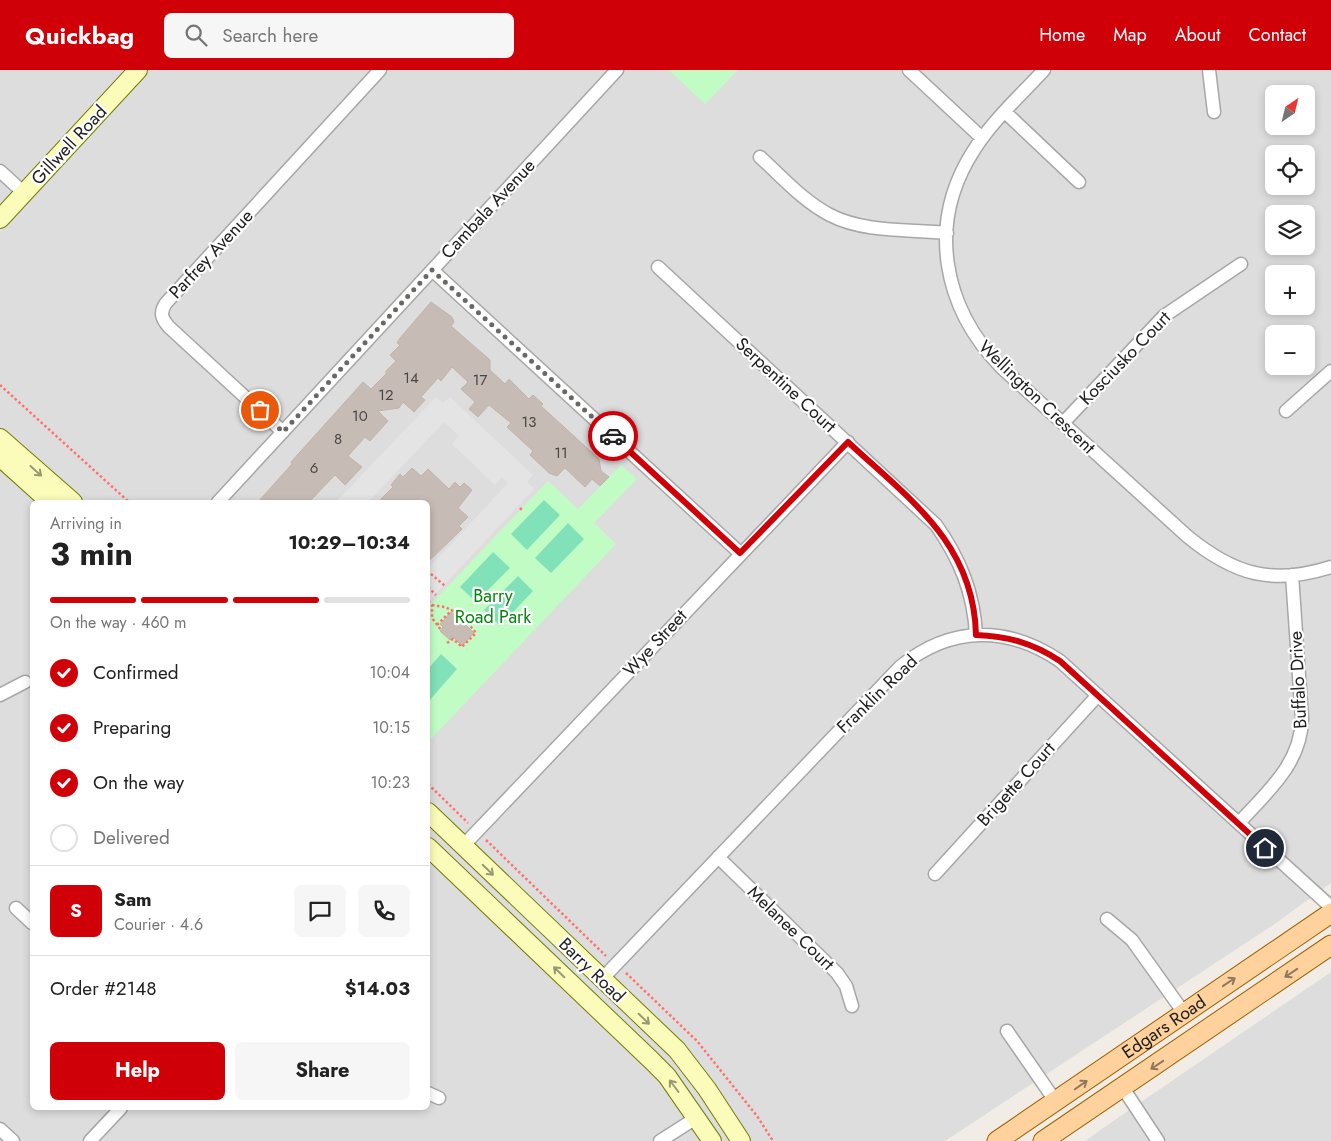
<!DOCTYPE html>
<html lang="en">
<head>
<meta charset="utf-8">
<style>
	:root { --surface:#fff; --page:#f6f6f6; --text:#222; --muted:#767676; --line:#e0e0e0; --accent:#d00008 }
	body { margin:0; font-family:Jost,sans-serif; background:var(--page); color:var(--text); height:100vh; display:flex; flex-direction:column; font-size:19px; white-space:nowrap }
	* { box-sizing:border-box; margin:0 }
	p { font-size:16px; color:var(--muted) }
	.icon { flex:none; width:28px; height:28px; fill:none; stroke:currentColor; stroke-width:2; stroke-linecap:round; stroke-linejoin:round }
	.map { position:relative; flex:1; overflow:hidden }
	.drawer { position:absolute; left:30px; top:430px; width:400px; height:610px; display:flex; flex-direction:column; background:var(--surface); border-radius:8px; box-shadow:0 2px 8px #0003 }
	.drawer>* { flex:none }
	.needle { width:32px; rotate:35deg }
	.fabs { position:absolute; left:1265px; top:15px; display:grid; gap:10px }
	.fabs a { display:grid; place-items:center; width:50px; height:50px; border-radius:8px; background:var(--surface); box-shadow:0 2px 8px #0003; font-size:25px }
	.pin { position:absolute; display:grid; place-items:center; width:42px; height:42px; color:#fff; margin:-21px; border:2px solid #fff; border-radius:50%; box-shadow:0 1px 5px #0007 }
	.courier { position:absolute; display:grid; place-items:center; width:50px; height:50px; margin:-25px; border:4px solid #d00008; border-radius:50%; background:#fff; color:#222; box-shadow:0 1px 6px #0007 }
	.summary em { font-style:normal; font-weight:700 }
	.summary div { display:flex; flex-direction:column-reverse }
	.summary { display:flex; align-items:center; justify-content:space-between; height:85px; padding:0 20px }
	h1 { font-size:32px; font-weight:700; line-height:38px }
	.bar { display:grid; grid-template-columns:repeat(4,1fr); gap:8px 5px; align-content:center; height:60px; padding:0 20px }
	.bar i { height:6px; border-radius:4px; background:var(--line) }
	.bar .current { background:var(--accent) }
	.bar p { grid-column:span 4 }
	.line { display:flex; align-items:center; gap:12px; padding:0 20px; border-top:1px solid var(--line) }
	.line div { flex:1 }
	.round { display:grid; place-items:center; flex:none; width:52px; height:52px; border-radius:8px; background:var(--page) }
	ol { padding:0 20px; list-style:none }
	li { display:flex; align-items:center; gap:15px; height:55px }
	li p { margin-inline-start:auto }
	li .icon { padding:5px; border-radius:50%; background:var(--accent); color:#fff; stroke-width:4 }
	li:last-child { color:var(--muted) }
	li i { width:28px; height:28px; border:2px solid var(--line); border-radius:50% }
	.primary-button { display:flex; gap:10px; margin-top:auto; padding:10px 20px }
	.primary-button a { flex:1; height:58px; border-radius:8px; background:var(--accent); color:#fff; font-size:20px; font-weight:700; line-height:58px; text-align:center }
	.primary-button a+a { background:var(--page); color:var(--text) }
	header { display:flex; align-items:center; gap:30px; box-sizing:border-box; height:70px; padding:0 25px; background:var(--accent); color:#fff }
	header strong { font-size:24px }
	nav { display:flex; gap:28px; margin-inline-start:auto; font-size:18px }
	.search { width:350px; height:45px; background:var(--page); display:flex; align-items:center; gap:12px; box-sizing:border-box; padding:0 18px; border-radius:8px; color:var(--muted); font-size:19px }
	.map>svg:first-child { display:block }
	.residential { fill:#dedddd; fill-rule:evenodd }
	.park { fill:#c2fcc5 }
	.pitch { fill:#81e2b9 }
	.parking { fill:#e4e4e4 }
	.building { fill:#c6bcb5; stroke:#c3b3a8 }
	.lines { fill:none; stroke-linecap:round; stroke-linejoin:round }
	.street-casing { stroke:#a7a7a7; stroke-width:15 }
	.secondary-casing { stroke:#747d01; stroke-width:20 }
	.primary-casing { stroke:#9c6200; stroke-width:21 }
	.path { stroke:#ff7369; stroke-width:2.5; stroke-dasharray:2.5 2.5; stroke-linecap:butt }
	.street { stroke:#fff; stroke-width:12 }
	.secondary { stroke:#fbfcb9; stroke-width:18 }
	.primary { stroke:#ffd19d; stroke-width:19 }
	.oneway { stroke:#989974 }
	.oneway2 { stroke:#90785e }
	.done { stroke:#696865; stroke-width:5; stroke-dasharray:0 9 }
	.route { stroke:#d00008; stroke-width:6 }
	.labels { text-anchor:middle; stroke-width:4.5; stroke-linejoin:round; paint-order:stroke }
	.number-label { font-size:15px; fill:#4a4745 }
	.street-label { font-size:18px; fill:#202020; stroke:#fff }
	.park-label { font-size:18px; fill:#07840d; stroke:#fff }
</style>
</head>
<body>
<header>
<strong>Quickbag</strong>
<div class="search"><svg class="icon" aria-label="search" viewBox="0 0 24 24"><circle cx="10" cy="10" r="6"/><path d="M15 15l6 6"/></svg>Search here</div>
<nav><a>Home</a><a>Map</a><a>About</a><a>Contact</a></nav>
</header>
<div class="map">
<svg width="1331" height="1071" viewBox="0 0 1331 1071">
	<rect width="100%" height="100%" fill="#f1ede6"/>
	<path class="residential" d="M0 0H1331V813L1276 853 945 1071H0ZM1274 24H1306V56H1274ZM1274 84H1306V116H1274ZM1274 144H1306V176H1274ZM1274 204H1306V236H1274ZM1274 264H1306V296H1274ZM32 432H428V1038H32Z
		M1331 902V1071H1085L1106 1056Z"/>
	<path class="park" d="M669 0H738L705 34Z
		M621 395 637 409 594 453 616 474 428 672V537L548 411 578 439Z"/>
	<path class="pitch" d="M544 430 560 445 527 480 511 464Z
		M568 453 584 469 551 503 535 488Z
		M493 482 510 498 476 532 460 517Z
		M518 506 533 521 500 556 484 540Z
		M441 584 457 599 428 632V599Z"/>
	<path class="parking" d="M436 327 443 333 450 327 533 405 527 412 534 419 428 532V499L508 413 502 407 495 415 452 374 459 366 444 352 368 432H336Z"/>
	<path class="building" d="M431 232 452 247 454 252 451 256 490 290V300L505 314 509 309 529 329 533 325 543 334 541 336 599 389 601 401 609 407 600 416 592 409 585 417 565 398 557 406 549 403 530 385 533 381 507 357 511 353 489 335 478 347 469 339 475 332 461 319 468 312 452 297 441 311 438 308 421 327 425 330 414 342 403 332 399 338 378 341 388 351 370 371 365 367 348 386 362 397 345 415 335 405 309 432H258L292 394 291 392 363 312 371 319 386 304V301L396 291 390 285 400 275 397 273 400 268Z
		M412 398 421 406 428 399 449 419 455 412 460 417 464 413 472 420 458 438 468 447 459 456 462 459 428 492V432H378L393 417 391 415 400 404 403 407Z
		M458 541 468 551 465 554 474 563 462 576 453 567 450 570 440 561 443 557 440 554 451 542 455 545Z"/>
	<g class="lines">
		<defs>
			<path id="street" d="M909 0 982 68
				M1044 0C1020 26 993 50 974 80 926 154 943 238 1002 298L1187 466C1233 504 1272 516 1331 497
				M1209 0 1214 42
				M1005 42 1079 112
				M760 87C782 107 803 131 830 145 865 163 909 159 947 163
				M0 101 24 123
				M658 197 936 455C960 489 974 523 976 565
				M432 200 740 483
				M1286 341 1331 301
				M1063 353 1164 246 1241 194
				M283 362 169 257C162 249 159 243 166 233L380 0
				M218 432 617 0
				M0 625 25 612
				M1239 753C1267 722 1301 694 1302 649L1292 505
				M463 776 848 372
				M718 787 837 903 846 916 852 936
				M935 804 1098 625
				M16 838 32 853
				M1107 849 1132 870 1184 943
				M602 909 901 596C951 556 1007 555 1060 591L1331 837
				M1007 961 1056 1032
				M1123 1018 1158 1071
				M428 1023 439 1028
				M0 1059 13 1071
				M90 1071 121 1038
				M660 1071 696 1048"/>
			<path id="secondary" d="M0 149 138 0
				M0 368 73 432
				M0 387 50 432
				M428 742 677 980 707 1019 741 1071
				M428 777 650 989 667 1006 712 1071"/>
			<g id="primary">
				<path id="s1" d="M997 1071 1331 843"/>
				<path d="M1043 1071 1331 875"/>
			</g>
		</defs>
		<use href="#street" class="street-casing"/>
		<use href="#secondary" class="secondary-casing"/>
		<use href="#primary" class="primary-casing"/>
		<path class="path" d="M0 315 129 432
			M520 438 523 441
			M431 504 445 516
			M428 517 436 525
			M428 531 432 535V548L441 560
			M432 535 445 537 457 543
			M466 549 472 546
			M437 555 452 540
			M447 573 453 569 462 577 476 563 467 552
			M428 714 468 753
			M486 770 606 886
			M626 903 697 971 757 1046 773 1071"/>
		<use href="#street" class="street"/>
		<use href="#secondary" class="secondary"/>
		<use href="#primary" class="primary"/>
	</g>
	<defs><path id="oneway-shaft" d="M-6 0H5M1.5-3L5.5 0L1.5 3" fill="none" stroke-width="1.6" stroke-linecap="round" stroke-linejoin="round" transform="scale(1.25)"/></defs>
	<g class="oneway">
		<use href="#oneway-shaft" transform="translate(36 401) rotate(42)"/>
		<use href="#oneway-shaft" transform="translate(488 800) rotate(44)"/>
		<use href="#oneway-shaft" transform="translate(559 902) rotate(-136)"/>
		<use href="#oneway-shaft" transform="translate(644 949) rotate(44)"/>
		<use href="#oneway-shaft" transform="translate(674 1016) rotate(-127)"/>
	</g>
	<g class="oneway2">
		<use href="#oneway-shaft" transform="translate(1291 903) rotate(146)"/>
		<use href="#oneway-shaft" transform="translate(1229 912) rotate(-34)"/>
		<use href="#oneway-shaft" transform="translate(1157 995) rotate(146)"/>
		<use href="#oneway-shaft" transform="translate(1081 1015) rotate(-35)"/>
	</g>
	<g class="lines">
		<path class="done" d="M260 340 283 362 432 200 613 366"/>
		<path class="route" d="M613 366 740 483 848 372C909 429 974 473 976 565 1007 566 1033 573 1060 591L1265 778"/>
	</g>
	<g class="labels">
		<g class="number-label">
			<text x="411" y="313">14</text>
			<text x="480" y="315">17</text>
			<text x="386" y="330">12</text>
			<text x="360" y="351">10</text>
			<text x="529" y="357">13</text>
			<text x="338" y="374">8</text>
			<text x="561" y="388">11</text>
			<text x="314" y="403">6</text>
		</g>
		<g class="street-label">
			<text transform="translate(69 75) rotate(-47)" y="6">Gillwell Road</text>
			<text transform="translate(488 139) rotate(-47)" y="6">Cambala Avenue</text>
			<text transform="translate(211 184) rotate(-47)" y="6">Parfrey Avenue</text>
			<text transform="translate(1125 288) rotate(-46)" y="6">Kosciusko Court</text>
			<text transform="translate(786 315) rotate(43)" y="6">Serpentine Court</text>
			<text transform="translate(1037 327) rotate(44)" y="6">Wellington Crescent</text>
			<text transform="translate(655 573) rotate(-47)" y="6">Wye Street</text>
			<text transform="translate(1298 610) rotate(-93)" y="6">Buffalo Drive</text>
			<text transform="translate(877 624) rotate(-44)" y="6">Franklin Road</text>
			<text transform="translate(1016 714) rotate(-48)" y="6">Brigette Court</text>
			<text transform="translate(791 858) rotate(44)" y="6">Melanee Court</text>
			<text transform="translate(592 900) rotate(44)" y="6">Barry Road</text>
			<text dy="6" stroke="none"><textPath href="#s1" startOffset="202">Edgars Road</textPath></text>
		</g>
		<g class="park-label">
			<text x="493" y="532">Barry<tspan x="493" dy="21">Road Park</tspan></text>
		</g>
	</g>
</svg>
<div class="fabs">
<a><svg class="needle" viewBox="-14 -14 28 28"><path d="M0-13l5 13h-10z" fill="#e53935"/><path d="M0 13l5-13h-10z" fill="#767676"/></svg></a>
<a><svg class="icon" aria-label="locate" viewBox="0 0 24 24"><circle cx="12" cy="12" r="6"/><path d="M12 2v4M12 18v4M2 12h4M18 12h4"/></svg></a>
<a><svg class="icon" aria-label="layers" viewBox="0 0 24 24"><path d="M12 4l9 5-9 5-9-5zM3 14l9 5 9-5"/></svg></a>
<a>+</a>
<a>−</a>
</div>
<div class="pin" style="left:260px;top:340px;background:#ea580c"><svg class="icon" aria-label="bag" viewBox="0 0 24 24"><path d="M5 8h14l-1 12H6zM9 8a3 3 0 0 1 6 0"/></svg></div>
<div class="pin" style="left:1265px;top:778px;background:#1f2937"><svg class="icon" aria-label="home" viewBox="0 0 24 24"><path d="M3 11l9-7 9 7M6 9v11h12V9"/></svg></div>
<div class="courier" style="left:613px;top:366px"><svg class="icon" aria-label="car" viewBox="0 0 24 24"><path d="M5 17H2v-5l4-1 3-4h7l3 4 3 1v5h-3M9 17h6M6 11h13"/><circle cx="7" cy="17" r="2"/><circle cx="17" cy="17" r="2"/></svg></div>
<section class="drawer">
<div class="summary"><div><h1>3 min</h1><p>Arriving in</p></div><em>10:29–10:34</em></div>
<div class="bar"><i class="current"></i><i class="current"></i><i class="current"></i><i></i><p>On the way · 460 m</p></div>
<ol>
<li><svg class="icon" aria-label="check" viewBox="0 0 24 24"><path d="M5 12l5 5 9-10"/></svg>Confirmed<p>10:04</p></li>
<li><svg class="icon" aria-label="check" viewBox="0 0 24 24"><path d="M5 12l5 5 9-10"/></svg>Preparing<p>10:15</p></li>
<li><svg class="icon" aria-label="check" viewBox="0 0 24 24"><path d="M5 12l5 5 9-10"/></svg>On the way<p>10:23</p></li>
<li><i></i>Delivered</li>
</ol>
<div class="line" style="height:90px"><b class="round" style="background:var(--accent);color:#fff">S</b><div><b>Sam</b><p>Courier · 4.6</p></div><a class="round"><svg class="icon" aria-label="chat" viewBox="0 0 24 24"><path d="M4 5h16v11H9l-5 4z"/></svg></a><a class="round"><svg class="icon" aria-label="phone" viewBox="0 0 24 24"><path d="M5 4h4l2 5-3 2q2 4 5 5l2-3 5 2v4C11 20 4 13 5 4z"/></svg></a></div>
<div class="line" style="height:65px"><div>Order #2148</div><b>$14.03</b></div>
<div class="primary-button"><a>Help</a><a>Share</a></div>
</section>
</div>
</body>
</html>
